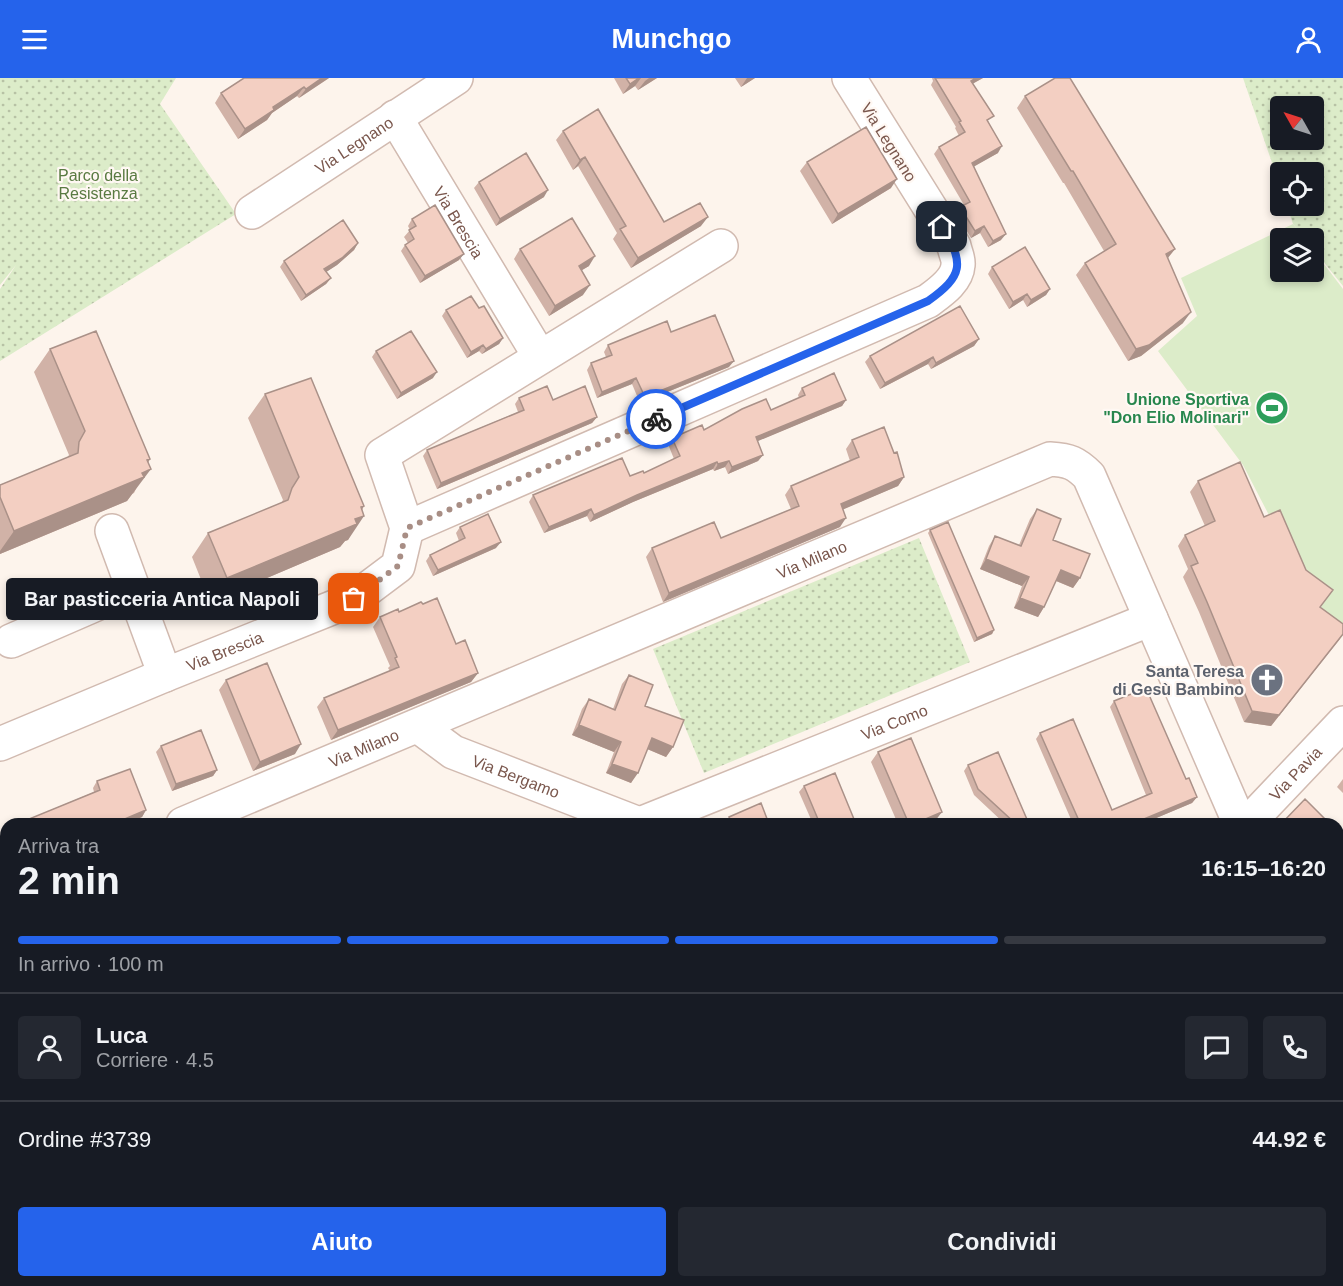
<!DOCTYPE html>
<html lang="it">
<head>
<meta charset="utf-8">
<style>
	:root { --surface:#171b24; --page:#242831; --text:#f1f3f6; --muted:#9ea1a6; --line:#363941; --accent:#2563eb }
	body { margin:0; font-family:Helvetica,sans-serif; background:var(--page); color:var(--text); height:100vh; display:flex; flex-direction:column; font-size:22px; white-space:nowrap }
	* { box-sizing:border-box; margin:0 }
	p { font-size:20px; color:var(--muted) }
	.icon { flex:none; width:33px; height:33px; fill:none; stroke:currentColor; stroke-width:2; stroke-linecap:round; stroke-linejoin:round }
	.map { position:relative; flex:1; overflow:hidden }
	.side { position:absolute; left:0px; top:740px; width:1344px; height:470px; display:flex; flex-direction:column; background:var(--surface); border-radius:18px 18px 0 0; box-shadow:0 3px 9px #0003 }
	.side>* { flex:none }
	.needle { width:39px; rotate:309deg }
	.fabs { position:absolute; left:1270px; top:18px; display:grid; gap:12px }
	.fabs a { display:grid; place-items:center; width:54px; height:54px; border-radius:6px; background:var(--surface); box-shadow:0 3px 9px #0003; font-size:30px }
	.pin { position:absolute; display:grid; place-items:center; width:51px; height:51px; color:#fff; margin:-26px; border-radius:12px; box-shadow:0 3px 9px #0006 }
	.courier { position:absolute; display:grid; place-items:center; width:60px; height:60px; margin:-30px; border:4px solid #2563eb; border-radius:50%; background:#fff; color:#222; box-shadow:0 2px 8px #0007 }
	.bubble { position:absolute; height:42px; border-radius:6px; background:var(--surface); box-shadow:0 3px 9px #0003; font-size:20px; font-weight:700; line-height:42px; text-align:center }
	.headline em { font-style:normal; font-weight:700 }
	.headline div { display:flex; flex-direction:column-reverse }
	.headline { display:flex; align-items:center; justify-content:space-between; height:102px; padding:0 18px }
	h1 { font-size:39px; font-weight:700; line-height:45px }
	.bar { display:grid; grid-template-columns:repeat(4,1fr); gap:9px 6px; align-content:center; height:72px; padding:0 18px }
	.bar i { height:8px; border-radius:4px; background:var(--line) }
	.bar .current { background:var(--accent) }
	.bar p { grid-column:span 4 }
	.line { display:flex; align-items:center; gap:15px; padding:0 18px; border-top:2px solid var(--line) }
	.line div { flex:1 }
	.round { display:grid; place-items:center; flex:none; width:63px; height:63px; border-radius:6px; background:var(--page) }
	.button { display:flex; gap:12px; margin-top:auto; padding:12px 18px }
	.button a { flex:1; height:69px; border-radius:6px; background:var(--accent); color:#fff; font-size:24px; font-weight:700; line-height:69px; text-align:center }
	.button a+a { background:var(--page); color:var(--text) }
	header { display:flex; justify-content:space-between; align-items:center; height:78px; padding:0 18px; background:var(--accent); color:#fff; font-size:27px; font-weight:700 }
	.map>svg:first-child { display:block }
	.green { fill:url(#green-dots); fill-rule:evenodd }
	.pitch { fill:#dcecc9 }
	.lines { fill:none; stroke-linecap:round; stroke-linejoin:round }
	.minor-casing { stroke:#d1bab0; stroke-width:36 }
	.minor { stroke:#fff; stroke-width:33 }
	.wall { fill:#d1b2a7 }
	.shaded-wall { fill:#aa9188 }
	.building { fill:#f3cfc2; stroke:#aa9188; stroke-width:1.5 }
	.done { stroke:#a88e85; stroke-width:6; stroke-dasharray:0 10.8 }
	.route { stroke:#2563eb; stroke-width:8 }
	.labels { text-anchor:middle; stroke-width:4.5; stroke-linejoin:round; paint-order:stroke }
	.street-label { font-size:16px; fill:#7a574d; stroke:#fff8f3 }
	.park-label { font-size:16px; fill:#597a41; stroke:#fff8f3 }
	.leisure-label { font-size:16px; font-weight:bold; fill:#27864d; stroke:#fff8f3; text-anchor:end }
	.worship-label { font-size:16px; font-weight:bold; fill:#5b616d; stroke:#fff8f3; text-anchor:end }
</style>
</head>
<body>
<header><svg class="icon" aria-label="menu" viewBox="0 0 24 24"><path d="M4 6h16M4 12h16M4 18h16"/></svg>Munchgo<svg class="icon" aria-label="person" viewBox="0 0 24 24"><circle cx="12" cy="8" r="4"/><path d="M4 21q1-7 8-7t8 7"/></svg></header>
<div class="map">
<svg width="1343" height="1208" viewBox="0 0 1343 1208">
	<defs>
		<pattern id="green-dots" width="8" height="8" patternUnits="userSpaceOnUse" patternTransform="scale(1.5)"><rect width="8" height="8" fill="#dcecc9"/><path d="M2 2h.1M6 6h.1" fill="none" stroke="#b7c2a5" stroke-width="1.8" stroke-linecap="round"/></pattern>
	</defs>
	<rect width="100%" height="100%" fill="#fdf4ec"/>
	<path class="green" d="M0 0H176L160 26 236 136 0 283V211L16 187 0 207Z
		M1243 0H1343V208L1314 172V160H1305L1293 146 1287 128H1314V94H1281V111ZM1314 28V62H1281V28Z
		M919 460 970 584 704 695 653 571Z"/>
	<path class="pitch" d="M1293 146 1304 160H1281V194H1314V173L1343 211V557L1340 561 1272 443 1243 387 1158 273 1197 238 1181 200Z"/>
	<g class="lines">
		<defs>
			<g id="minor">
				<path id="s1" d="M395 39 540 279"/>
				<path id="s2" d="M252 134 456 0"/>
				<path d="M407 450 928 223C940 214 957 203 958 187 959 181 955 174 954 168L849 0"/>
				<path d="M112 453 165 597"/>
				<path d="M11 563 133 510"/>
				<path id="s3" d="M418 648 453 674 639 746"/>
				<path id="s4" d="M0 666 165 597 354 521 398 488 407 450 382 377 721 168"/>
				<path id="s5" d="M183 746 1050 381C1069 382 1076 385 1089 398L1240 746"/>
				<path id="s6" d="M640 746 1151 541"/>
				<path id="s7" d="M1247 746 1343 645"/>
				<path d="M0 819 6 817"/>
				<path d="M1338 872 1343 877"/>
				<path d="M1338 979 1343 974"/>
				<path d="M0 1063 6 1055"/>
				<path d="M0 1130 6 1122"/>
				<path d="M201 1203 206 1208"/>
				<path d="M380 1208 385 1203"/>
				<path d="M827 1208 831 1203"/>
				<path d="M1132 1208 1136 1203"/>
			</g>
		</defs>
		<use href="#minor" class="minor-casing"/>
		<use href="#minor" class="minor"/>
	</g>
	<path class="wall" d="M244 0H329L299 20 297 18 272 35 267 42 238 61 215 25 221 15Z
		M614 0H657L638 12 635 8 623 16Z
		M735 0H755L741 9Z
		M932 0H983L973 5 989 45 998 75 974 88 1001 162 988 169 980 155 971 160 956 135 960 129 964 127 934 76 939 69 959 58 955 50 956 49 931 7 933 3Z
		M1025 18 1175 171 1168 180 1183 245 1141 278 1128 283 1076 197 1085 185 1104 173 1064 105H1063L1017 30Z
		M563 53 664 144 701 148 631 190 613 161 617 155 578 88 573 92 556 62Z
		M807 84 891 110 832 146 800 93Z
		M479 104 544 119 496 148 474 110Z
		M412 141 459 182 420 205 401 173 405 167 408 165 404 159 410 152 408 148Z
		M358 165 354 172 337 187 326 194 331 200 326 206 301 223 280 189 284 183Z
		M520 171 589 188 582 192 583 217 549 238 514 181Z
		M992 189 1050 211 1046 217 1027 229 1023 222 1009 231 988 196Z
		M479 230 503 260 499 266 482 276 479 273 467 280 442 238 446 232Z
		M671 254 729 289 640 325 632 306 597 320 587 292 591 285 606 279 604 274 608 267Z
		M979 261 974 268 931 291 928 286 880 311 865 284 870 278Z
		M50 271 150 381 134 415 132 416 127 423 0 476V407L67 380 69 377 34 294Z
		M376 273 433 300 397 321 372 279Z
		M802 310 846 322 842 328 757 363 763 377 758 383 728 396 725 389 714 393 713 391 633 424 590 444 587 438 544 455 529 424 533 417 630 398 644 395 674 381 668 366 672 360 771 332 799 320 798 317Z
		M265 316 364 428 348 462 345 463 340 469 210 524 192 479 208 455 281 425 283 422 248 340Z
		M519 320 597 339 592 345 437 411 423 378 427 372 518 334 515 326Z
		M852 362 904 399 898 408 843 431 840 449 663 524 646 479 652 470 721 460 791 431 785 417 791 408 850 383 846 371Z
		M1198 403 1264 439 1340 561 1271 648 1244 644 1199 534 1183 499 1188 491 1178 468 1185 457 1205 448 1190 414Z
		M1037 431 1053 462 1080 500 1073 510 1056 503 1044 529 1038 539 1014 530 1022 508 980 491 989 468 995 458 1019 467 1030 441Z
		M460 449 496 470 433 498 426 483 430 477 459 463 456 455Z
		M930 452 994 552 992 556 974 564 928 455Z
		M423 526 456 566 478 595 471 604 331 662 317 629 324 620 390 593 388 590 390 588 373 549 380 539Z
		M629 597 645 628 673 669 666 679 647 671 631 705 606 695 614 674 572 657 582 631 589 621 613 631 622 606Z
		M226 602 295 676 253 693 219 612Z
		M1114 623 1186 701 1197 719 1192 725 1142 746H1073L1036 661 1040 655 1112 732 1146 717 1110 629Z
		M161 668 217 692 213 698 172 713 156 674Z
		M878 674 935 743 930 746H898L871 684Z
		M968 687 1029 746H1005L974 717 964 693Z
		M1343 701V715L1337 709Z
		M97 703 146 732 142 739 125 746H26L29 741 94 714 93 710Z
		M804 708 856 746H813L799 714Z
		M729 739 769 746H725Z
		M85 1203H181L187 1208H91Z
		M317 1203H332L328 1208H319Z
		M1022 1203H1099L1104 1208H1027Z
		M1176 1203H1255L1252 1208H1181Z"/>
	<path class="shaded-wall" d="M322 0H329L299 20 306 11Z
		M639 0H641L635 8 623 16 630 6Z
		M649 0H657L638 12 645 3Z
		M747 0H755L741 9Z
		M976 0H983L967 9 971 3Z
		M304 9 297 18 272 35 267 42 238 61 245 51 273 29Z
		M1002 68 998 75 968 92 972 85Z
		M585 79 578 88 573 92 580 82Z
		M897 101 891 110 832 146 838 136Z
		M548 112 544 119 496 148 500 141Z
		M708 139 701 148 631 190 638 180Z
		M984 148 980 155 971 160 975 153Z
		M1006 156 1001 162 988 169 993 163Z
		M358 165 354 172 337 187 320 198 324 191Z
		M1175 171 1166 182V176Z
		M464 176 459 182 420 205 425 198Z
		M595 178 589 188 572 198 579 188Z
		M331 200 326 206 301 223 306 217Z
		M590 207 583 217 549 238 555 228Z
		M1050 211 1046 217 1027 229 1031 222Z
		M1027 216 1023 222 1009 231 1013 224Z
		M1191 234 1183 245 1141 278 1128 283 1136 271Z
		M503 260 499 266 482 276 486 271Z
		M979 261 974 268 931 291 936 285Z
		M483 267 479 273 467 280 471 274Z
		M933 279 928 286 880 311 885 305Z
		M734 283 729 289 640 325 645 319Z
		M437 294 433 300 397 321 401 315Z
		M636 300 632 306 597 320 602 314Z
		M846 322 842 328 751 366 756 359Z
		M597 339 592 345 437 411 441 405Z
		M763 377 758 383 728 396 732 389Z
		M150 381 135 403 142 395 151 391 127 423 0 476V473L14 453Z
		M729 383 725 389 714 393 718 386Z
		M717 384 713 391 633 424 590 444 594 437 637 417Z
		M904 399 898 408 835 435 841 426Z
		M364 428 349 449 355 441 364 438 348 462 345 463 340 469 210 524 227 500Z
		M591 431 587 438 544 455 549 449Z
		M846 440 840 449 663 524 669 515Z
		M501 464 496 470 433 498 438 492Z
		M986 481 1029 499 1022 508 980 491Z
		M1061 492 1080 500 1073 510 1054 502Z
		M1020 520 1044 529 1038 539 1014 530Z
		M994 552 992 556 974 564 977 560Z
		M1343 556 1271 648 1244 644 1252 633Z
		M478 595 471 604 331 662 338 652Z
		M579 647 621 664 614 674 572 657Z
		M652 660 673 669 666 679 645 670Z
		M301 666 295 676 253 693 260 684Z
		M612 686 638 695 631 705 606 695Z
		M217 692 213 698 172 713 176 706Z
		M1197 719 1192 725 1142 746H1132Z
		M146 732 142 739 125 746H113Z
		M942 734 935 743 930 746H914Z
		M6 915V920L0 923V917Z"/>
	<path class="building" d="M244 0H322L306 11 304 9 273 29 274 32 245 51 221 15Z
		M626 0H639L630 6Z
		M935 0H976L971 3 994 38 987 42 1002 68 972 85 1006 156 993 163 984 148 975 153 960 129 970 124 939 69 965 54 959 44 961 43Z
		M1055 0H1070L1175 171 1166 176 1191 234 1149 267 1136 271 1085 185 1116 166 1073 93H1071L1025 18Z
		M598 31 664 144 700 125 708 139 638 180 620 151 626 148 585 79 580 82 563 53Z
		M866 49 897 101 838 136 807 84Z
		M526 75 548 112 500 141 479 104Z
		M435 127 464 176 425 198 405 167 414 161 409 152 416 148 412 141Z
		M572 140 595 178 579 188 590 207 555 228 520 171Z
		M343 142 358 165 342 180 324 191 331 200 306 217 284 183Z
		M1025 169 1050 211 1031 222 1027 216 1013 224 992 189Z
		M471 218 479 230 484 228 503 260 486 271 483 267 471 274 446 232Z
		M960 228 979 261 936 285 933 279 885 305 870 278Z
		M715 237 734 283 645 319 636 300 602 314 591 285 612 277 608 267 667 243 671 254Z
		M96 253 150 381 147 382 151 391 142 395 144 399 14 453 0 419V407L78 375 79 364 85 353 50 271Z
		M411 253 437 294 401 315 376 273Z
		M834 295 846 322 756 359 763 377 732 389 729 383 718 386 717 384 637 417 594 437 591 431 549 449 533 417 622 380 630 398 643 393 644 395 680 378 672 360 702 347 704 352 742 331 766 321 771 332 805 317 802 310Z
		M311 300 364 428 361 429 364 438 355 441 357 446 227 500 208 455 288 422 292 410 299 399 265 316Z
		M547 308 553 322 585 308 597 339 441 405 427 372 524 332 519 320Z
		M884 349 894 375 897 374 904 399 841 426 846 440 669 515 652 470 714 444 721 460 799 428 791 408 859 379 852 362Z
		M1240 384 1264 439 1280 432 1306 492 1333 512 1320 529 1343 546V556L1279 637 1252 633 1207 524 1191 488 1198 485 1185 457 1215 443 1198 403Z
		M1037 431 1061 441 1053 462 1090 476 1080 500 1061 492 1044 529 1020 520 1029 499 986 481 995 458 1021 468Z
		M488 436 501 464 438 492 430 477 465 460 460 449Z
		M948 444 994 552 977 560 930 452Z
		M437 520 456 566 465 562 478 595 338 652 324 620 399 589 395 580 397 579 380 539 398 531 399 534 421 524 423 526Z
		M267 585 301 666 260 684 226 602Z
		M629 597 653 607 645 628 684 642 673 669 652 660 638 695 612 686 621 664 579 647 589 621 615 632Z
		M1146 610 1186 701 1189 700 1197 719 1132 746H1078L1080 745 1040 655 1073 641 1112 732 1152 715 1114 623Z
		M201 652 217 692 176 706 161 668Z
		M911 660 942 734 914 746H909L878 674Z
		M998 674 1029 746H1016L978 711 968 687Z
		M130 691 146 732 113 746H33L29 741 100 712 97 703Z
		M835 695 856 746H820L804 708Z
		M1305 721 1330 746H1281Z
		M761 725 769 746H732L729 739Z
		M1338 753 1343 758V791L1338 796Z
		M6 838V915L0 917V841Z
		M1338 916 1343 921V929L1338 934Z
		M1340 1012 1343 1015V1080L1338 1085V1015Z
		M0 1177 6 1182V1203H18L15 1208H0Z
		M1343 1197V1208H1336Z
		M103 1203H181L187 1208H109Z
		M414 1203H426L432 1208H410Z
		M892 1203H919L924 1208H888Z
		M1035 1203H1099L1104 1208H1041Z
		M1198 1203H1255L1250 1208H1203Z"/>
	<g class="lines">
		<path class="done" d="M354 521 398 488 407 450 656 341"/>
		<path class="route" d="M656 341 928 223C963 198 965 186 942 149"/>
	</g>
	<defs>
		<symbol id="stadium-disc" viewBox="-11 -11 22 22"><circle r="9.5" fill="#2e9e5b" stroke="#fff8f3"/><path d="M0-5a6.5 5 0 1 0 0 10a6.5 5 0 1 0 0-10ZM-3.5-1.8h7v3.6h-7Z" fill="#fff"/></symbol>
		<symbol id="church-disc" viewBox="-11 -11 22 22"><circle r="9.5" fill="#6b7280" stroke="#fff8f3"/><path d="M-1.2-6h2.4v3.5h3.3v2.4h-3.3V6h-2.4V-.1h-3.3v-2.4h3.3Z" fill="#fff"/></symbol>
	</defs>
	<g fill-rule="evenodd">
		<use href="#stadium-disc" x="1253" y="311" width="38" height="38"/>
		<use href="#church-disc" x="1248" y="583" width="38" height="38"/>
	</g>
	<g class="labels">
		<g class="street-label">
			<text transform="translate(889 64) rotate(58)" y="6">Via Legnano</text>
			<text dy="6" stroke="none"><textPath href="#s2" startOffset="122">Via Legnano</textPath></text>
			<text dy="6" stroke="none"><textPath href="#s1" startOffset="123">Via Brescia</textPath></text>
			<text dy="6" stroke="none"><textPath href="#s5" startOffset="682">Via Milano</textPath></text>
			<text dy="6" stroke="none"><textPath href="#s4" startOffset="243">Via Brescia</textPath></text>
			<text dy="6" stroke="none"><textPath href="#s6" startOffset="274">Via Como</textPath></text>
			<text dy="6" stroke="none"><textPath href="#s5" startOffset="196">Via Milano</textPath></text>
			<text dy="6" stroke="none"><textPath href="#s7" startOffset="70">Via Pavia</textPath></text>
			<text dy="6" stroke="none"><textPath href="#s3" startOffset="111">Via Bergamo</textPath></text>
		</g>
		<g class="park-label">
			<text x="98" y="103">Parco della<tspan x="98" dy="18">Resistenza</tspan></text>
		</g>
		<g class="leisure-label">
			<text x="1249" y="327">Unione Sportiva<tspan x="1249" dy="18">"Don Elio Molinari"</tspan></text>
		</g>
		<g class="worship-label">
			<text x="1244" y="599">Santa Teresa<tspan x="1244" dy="18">di Gesù Bambino</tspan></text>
		</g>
	</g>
</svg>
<div class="fabs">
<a><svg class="needle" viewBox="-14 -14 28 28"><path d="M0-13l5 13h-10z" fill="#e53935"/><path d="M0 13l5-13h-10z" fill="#9ea1a6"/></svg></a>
<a><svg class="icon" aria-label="locate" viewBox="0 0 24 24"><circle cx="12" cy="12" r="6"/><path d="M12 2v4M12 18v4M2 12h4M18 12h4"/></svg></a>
<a><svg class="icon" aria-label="layers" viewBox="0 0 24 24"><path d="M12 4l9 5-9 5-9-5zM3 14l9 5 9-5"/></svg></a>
</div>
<div class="pin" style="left:354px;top:521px;background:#ea580c"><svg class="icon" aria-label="bag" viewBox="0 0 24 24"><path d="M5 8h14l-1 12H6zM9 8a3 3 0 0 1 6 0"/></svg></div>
<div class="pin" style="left:942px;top:149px;background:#1f2937"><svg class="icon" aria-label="home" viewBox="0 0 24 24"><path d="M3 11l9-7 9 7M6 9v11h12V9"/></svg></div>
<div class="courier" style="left:656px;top:341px"><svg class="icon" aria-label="bike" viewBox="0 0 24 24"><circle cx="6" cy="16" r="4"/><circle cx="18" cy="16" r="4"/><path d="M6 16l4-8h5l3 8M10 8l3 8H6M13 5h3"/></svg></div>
<div class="bubble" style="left:6px;top:500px;width:312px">Bar pasticceria Antica Napoli</div>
<section class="side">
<div class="headline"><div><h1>2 min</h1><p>Arriva tra</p></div><em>16:15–16:20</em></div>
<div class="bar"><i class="current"></i><i class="current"></i><i class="current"></i><i></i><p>In arrivo · 100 m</p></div>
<div class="line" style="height:108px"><a class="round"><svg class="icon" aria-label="person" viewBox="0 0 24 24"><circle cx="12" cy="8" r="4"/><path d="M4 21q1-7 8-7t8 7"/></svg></a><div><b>Luca</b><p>Corriere · 4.5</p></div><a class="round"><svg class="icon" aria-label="chat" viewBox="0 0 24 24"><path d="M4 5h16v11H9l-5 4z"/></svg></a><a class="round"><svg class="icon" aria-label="phone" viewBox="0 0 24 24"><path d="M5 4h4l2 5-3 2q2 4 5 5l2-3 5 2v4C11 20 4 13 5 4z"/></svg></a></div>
<div class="line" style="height:78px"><div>Ordine #3739</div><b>44.92 €</b></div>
<div class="button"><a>Aiuto</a><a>Condividi</a></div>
</section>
</div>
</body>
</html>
